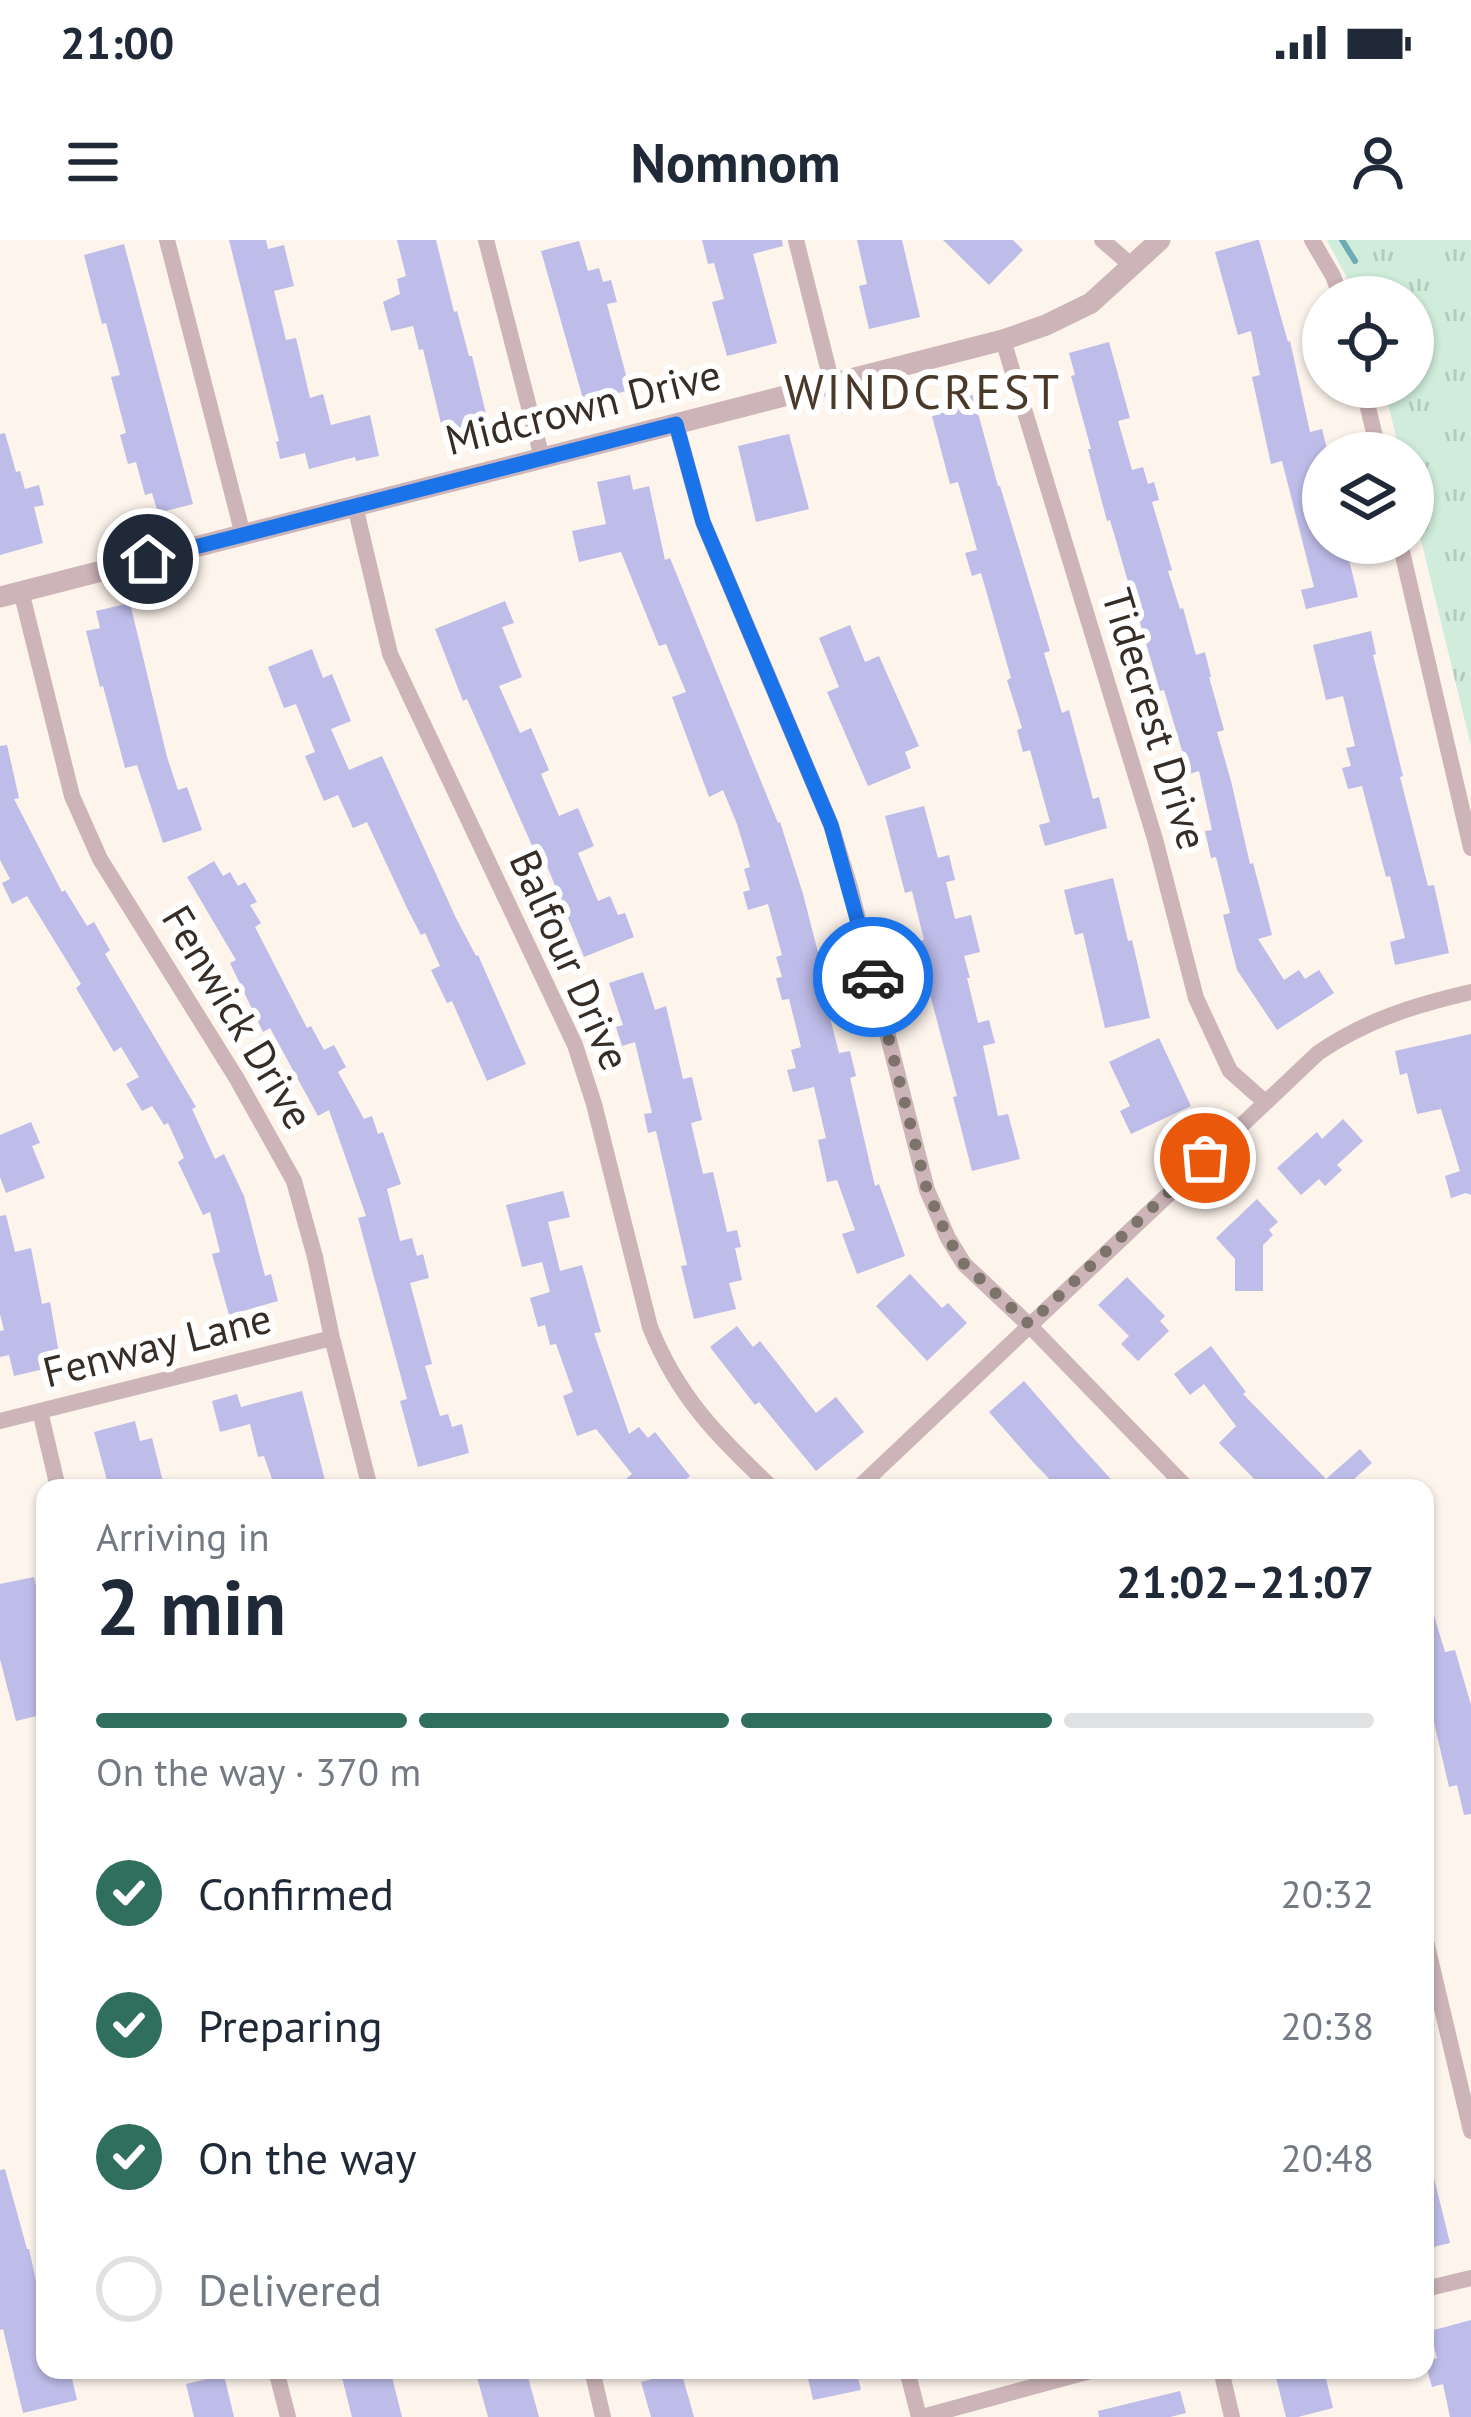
<!DOCTYPE html>
<html lang="en">
<head>
<meta charset="utf-8">
<style>
	:root { --surface:#fff; --page:#f2f2f3; --text:#1f2937; --muted:#747a83; --line:#e0e1e3; --accent:#306f5d }
	body { margin:0; font-family:"PT Sans",sans-serif; background:var(--page); color:var(--text); height:100vh; display:flex; flex-direction:column; font-size:45px; white-space:nowrap }
	* { box-sizing:border-box; margin:0 }
	p { font-size:39px; color:var(--muted) }
	.icon { flex:none; width:66px; height:66px; fill:none; stroke:currentColor; stroke-width:2; stroke-linecap:round; stroke-linejoin:round }
	.map { position:relative; flex:1; overflow:hidden }
	.panel { position:absolute; left:36px; top:1239px; width:1398px; height:900px; display:flex; flex-direction:column; background:var(--surface); border-radius:24px; box-shadow:0 3px 9px #0004 }
	.panel>* { flex:none }
	.controls { position:absolute; left:1302px; top:36px; display:grid; gap:24px }
	.controls a { display:grid; place-items:center; width:132px; height:132px; border-radius:50%; background:var(--surface); box-shadow:0 3px 9px #0004; font-size:60px }
	.pin { position:absolute; display:grid; place-items:center; width:102px; height:102px; color:#fff; margin:-51px; border:6px solid #fff; border-radius:50%; box-shadow:0 3px 12px #0007 }
	.courier { position:absolute; display:grid; place-items:center; width:120px; height:120px; margin:-60px; border:9px solid #1a73e8; border-radius:50%; background:#fff; color:#222; box-shadow:0 3px 15px #0007 }
	.overview em { font-style:normal; font-weight:800 }
	.overview div { display:flex; flex-direction:column-reverse }
	.overview { display:flex; align-items:center; justify-content:space-between; height:204px; padding:0 60px }
	h1 { font-size:78px; font-weight:800; line-height:90px }
	.bar { display:grid; grid-template-columns:repeat(4,1fr); gap:18px 12px; align-content:center; height:144px; padding:0 60px }
	.bar i { height:15px; border-radius:9px; background:var(--line) }
	.bar .selected { background:var(--accent) }
	.bar p { grid-column:span 4 }
	ol { padding:0 60px; list-style:none }
	li { display:flex; align-items:center; gap:36px; height:132px }
	li p { margin-inline-start:auto }
	li .icon { padding:12px; border-radius:50%; background:var(--accent); color:#fff; stroke-width:4 }
	li:last-child { color:var(--muted) }
	li i { width:66px; height:66px; border:6px solid var(--line); border-radius:50% }
	.status { display:flex; justify-content:space-between; align-items:center; height:84px; padding:0 60px; background:var(--surface); direction:ltr }
	.status svg { height:33px; fill:currentColor }
	header { display:flex; justify-content:space-between; align-items:center; height:156px; padding:0 60px; background:var(--surface); font-size:54px; font-weight:800 }
	.map>svg:first-child { display:block }
	.grass { fill:url(#grass-tufts) }
	.lines { fill:none; stroke-linecap:round; stroke-linejoin:round }
	.stream { stroke:#70abb4; stroke-width:6 }
	.building { fill:#bebce9 }
	.minor { stroke:#ccb4b8; stroke-width:16 }
	.tertiary { stroke:#ccb4b8; stroke-width:21 }
	.done { stroke:#7c736b; stroke-width:12; stroke-dasharray:0 21.6 }
	.route { stroke:#1a73e8; stroke-width:15 }
	.labels { text-anchor:middle; stroke-width:12; stroke-linejoin:round; paint-order:stroke }
	.street-label { font-size:42px; fill:#362d26; stroke:#fff }
	.quarter-label { font-size:48px; letter-spacing:3px; fill:#4a3828; stroke:#fff }
</style>
</head>
<body>
<div class="status"><b>21:00</b><svg viewBox="0 0 49 12"><path d="M0 12V9h3v3zM5 12V6h3v6zM10 12V3h3v9zM15 12V0h3v12zM26 1h20v11H26zM47 4h2v5h-2z"/></svg></div>
<header><svg class="icon" aria-label="menu" viewBox="0 0 24 24"><path d="M4 6h16M4 12h16M4 18h16"/></svg>Nomnom<svg class="icon" aria-label="person" viewBox="0 0 24 24"><circle cx="12" cy="8" r="4"/><path d="M4 21q1-7 8-7t8 7"/></svg></header>
<div class="map">
<svg width="1471" height="2177" viewBox="0 0 1471 2177">
	<defs>
		<pattern id="grass-tufts" width="24" height="20" patternUnits="userSpaceOnUse" patternTransform="scale(3)"><rect width="24" height="20" fill="#cfedda"/><path d="M3 7l-1-3M5 7V3M7 7l1-3M15 17l-1-3M17 17v-4M19 17l1-3" fill="none" stroke="#b2ccbb"/></pattern>
	</defs>
	<rect width="100%" height="100%" fill="#fdf4ec"/>
	<path class="grass" d="M1327 0H1471V506L1413 267V213H1400L1384 147H1413V57H1357Z"/>
	<g class="lines">
		<path class="stream" d="M1342 0 1355 21"/>
	</g>
	<path class="building" d="M229 0H266L268 9 284 5 294 46 274 51 286 100 296 98 310 158 323 154 331 185 370 175 379 216 356 221 355 217 309 229 305 213 280 219 276 202 279 201Z
		M397 0H436L454 72 457 71 469 116H472L489 186 444 196 423 109 419 110 413 86 391 91 383 62 400 54 397 39 406 36Z
		M702 0H782L783 6 753 14 777 103 727 116 712 62 724 59 714 23 708 24Z
		M857 0H902L920 77 869 89 859 46 867 44Z
		M943 0H1013L1023 10 989 45Z
		M1257 0H1259L1288 102 1290 101 1310 192 1322 189 1328 213H1323V303H1345L1358 357 1306 369 1301 350 1314 347 1282 221 1271 224 1252 137 1260 135 1251 91 1238 95 1215 12Z
		M579 1 588 31 599 28 603 42 611 40 617 62 607 64 630 150 584 162 541 11Z
		M124 4 193 264 158 273 152 253 145 255 136 222 128 224 120 195 126 193 111 137 120 135 106 83 102 84 84 15Z
		M1109 102 1130 178 1118 181 1132 230 1143 227 1148 244 1154 242 1159 260 1152 262 1172 330 1168 331 1180 369 1183 368 1196 415 1205 412 1211 437H1209L1224 490 1217 492 1231 541 1250 624 1253 623 1272 695 1258 699 1284 740 1299 730 1305 739 1319 730 1334 753 1277 790 1237 730 1223 675 1230 673 1216 617 1211 618 1205 591 1212 590 1199 531 1189 534 1164 450 1160 451 1110 280 1107 281 1088 209H1091L1071 136 1075 135 1069 113Z
		M973 155 998 246H1000L1050 411 1044 413 1062 473 1069 470 1093 559 1099 557 1107 588 1045 606 1039 585 1050 582 1030 510 1023 512 1017 490 1022 488 1007 440 1011 438 981 333 972 336 965 313 977 310 958 242 950 244 932 176 941 174 938 165Z
		M5 193 16 232 20 231 25 249 39 245 44 265 34 267 43 303 0 315V194Z
		M789 194 809 269 756 282 738 206Z
		M630 235 633 250 649 246 665 320 670 318 778 583 780 582 803 654 821 724 826 723 832 747 823 750 839 813 850 811 856 836 850 838 875 946 879 944 905 1016 857 1034 842 994 855 990 837 940 827 942 818 900 826 898 814 847 793 852 787 830 796 828 791 810 801 807 789 759 782 760 776 738 782 737 776 717 782 715 768 664 748 670 743 652 750 650 744 629 750 627 737 584 723 550 709 557 672 457 686 452 666 404 659 406 621 312 579 322 572 291 606 284 597 242Z
		M505 361 514 383 502 387 522 437 499 446 520 493 531 488 549 530 541 534 559 576 578 568 594 606 578 613 598 661 610 656 618 675 625 673 634 697 584 717 547 626 542 628 467 459 463 461 435 389Z
		M130 363 167 517 178 550 187 547 202 590 163 603 137 525 125 528 103 446 100 447 86 391 100 388 96 371Z
		M850 385 865 422 879 416 919 506 905 512 911 528 868 546 827 452 839 447 819 398Z
		M1371 391 1376 414 1373 415 1403 536 1400 537 1428 646 1434 645 1449 713 1395 725 1390 702 1405 698 1390 636 1386 637 1362 546 1348 549 1342 528 1351 526 1346 508 1355 506 1343 456 1326 460 1313 405Z
		M312 409 323 438 332 434 351 481 331 489 349 530 382 516 456 678 476 716 478 715 526 824 487 841 452 761 447 763 431 730 440 726 425 693 421 695 407 668 367 582 353 588 338 555 324 561 305 516 315 512 296 464 284 468 268 427Z
		M7 505 19 558 14 559 62 652 65 650 87 686 94 682 110 710 105 714 196 867 192 869 215 919 224 914 244 956 265 1036 271 1034 278 1061 229 1075 212 1014 220 1012 210 972 203 975 178 922 184 918 168 883 164 885 152 866 142 871 126 844 139 837 121 807 114 812 76 748 81 744 27 656 12 664 2 643 10 639 0 620V506Z
		M924 566 938 618 949 615 955 640 946 642 955 679 971 675 980 712 964 716 970 738H967L978 783 989 780 995 803 983 806 998 876 1008 874 1020 919 972 931 953 857 957 856 916 702 924 700 912 651 905 653 885 576Z
		M214 621 223 636 230 632 238 646 245 642 257 662 250 665 261 683 255 687 307 788 311 786 324 810 334 805 346 827 338 832 364 879 372 876 378 894 383 892 401 944 387 949 400 1001 412 998 417 1016 423 1014 429 1038 410 1043 432 1124 425 1126 440 1176 448 1174 452 1187 462 1184 469 1213 418 1227 400 1161 407 1159 358 978 366 976 329 870 318 876 270 788 263 792 230 723 236 720 187 637Z
		M1113 638 1128 701 1132 700 1150 778 1105 788 1083 693 1075 695 1064 650Z
		M643 732 655 770 666 766 683 839 692 837 702 880 691 883 703 934 713 932 727 992 737 990 741 1007 735 1008 742 1040 729 1043 736 1069 694 1079 681 1026 687 1025 656 891 648 893 644 874 652 873 635 802 622 806 616 787 623 785 609 743Z
		M1471 794V955L1466 953 1451 958 1445 936 1460 931 1441 869 1417 874 1407 833 1400 835 1395 811Z
		M1159 798 1191 866 1131 894 1120 871 1130 866 1109 822Z
		M1343 879 1363 901 1337 925 1342 930 1325 946 1319 939 1301 955 1277 928 1317 892 1322 899Z
		M31 882 40 903 32 906 45 938 6 953 0 937V895Z
		M563 951 570 977 548 982 560 1031 582 1025 601 1092 594 1093 629 1194 639 1187 648 1198 655 1192 690 1236 675 1248H615L632 1234 596 1189 577 1196 563 1156 573 1152 556 1104 550 1105 545 1085 538 1087 530 1058 550 1052 542 1022 522 1027 506 965Z
		M1257 959 1278 982 1269 990 1273 995 1263 1005V1051H1235V1019L1216 998Z
		M6 975 15 1012 31 1008 42 1064 50 1062 61 1125 14 1136 9 1115 0 1117V1091L4 1090 0 1074V976Z
		M910 1034 942 1068 948 1063 967 1083 927 1121 876 1066Z
		M1127 1037 1165 1076 1160 1081 1169 1091 1138 1121 1121 1104 1129 1096 1098 1065Z
		M737 1086 753 1107 760 1101 816 1173 836 1157 864 1192 816 1231 759 1162 755 1165 710 1107Z
		M1211 1106 1246 1152 1243 1154 1326 1239 1360 1209 1372 1223 1344 1248H1263L1219 1203 1236 1186 1204 1144 1190 1155 1174 1134Z
		M1024 1141 1078 1203 1119 1248H1058L1033 1222 989 1172Z
		M302 1151 327 1248H275L264 1216 258 1217 250 1184 220 1192 212 1161 237 1154 241 1167Z
		M135 1181 140 1201 152 1198 164 1246 109 1248 94 1192Z
		M34 1337 45 1387V1474L16 1481 0 1419V1344Z
		M1429 1359 1445 1412 1455 1410 1471 1465V1574L1464 1575 1457 1545 1449 1547 1429 1461 1425 1462V1360Z
		M1431 1926 1450 2003 1425 2009V1927Z
		M5 1929 27 2009H29L38 2050 45 2049V2130H70L77 2160 23 2173 3 2089 0 2090V1930Z
		M1471 2080V2177H1450L1443 2144 1432 2147 1425 2122 1437 2118 1430 2091Z
		M340 2130H379L381 2139 392 2137 402 2177H352Z
		M475 2130H526L539 2177H488Z
		M806 2130H856L861 2150 813 2160Z
		M1274 2130H1324L1333 2168 1298 2177H1286Z
		M681 2131 694 2177H651L641 2142Z
		M224 2135 234 2177H194L186 2144Z
		M1180 2151 1186 2173 1170 2177H1099L1098 2171Z"/>
	<g class="lines">
		<path class="minor" d="M167 0 243 295
			M486 0 542 218
			M796 0 832 144
			M1102 0 1132 26
			M1312 0 1333 36 1341 57
			M1003 100 1155 599 1196 758 1230 831 1265 862
			M1363 147 1379 213
			M676 184 703 282 831 585 850 647 927 950 948 998 964 1024 1029 1085 1187 1248
			M355 266 390 414 575 805 594 864 650 1087C679 1159 717 1195 772 1248
			M1400 303 1471 608
			M21 351 72 556 100 619 237 839 294 941 315 1017 332 1098 370 1248
			M40 1171 58 1248
			M0 1181 332 1098
			M858 1248 1318 813C1366 780 1415 765 1471 752
			M1425 1697 1471 1891
			M1425 2049 1471 2038
			M276 2130 288 2177
			M592 2130 603 2177
			M907 2130 919 2177
			M1221 2130 1232 2177
			M922 2177 1094 2130"/>
		<path class="tertiary" d="M0 357 1003 100 1046 85 1091 63 1160 0"/>
	</g>
	<g class="lines">
		<path class="done" d="M873 737 927 950 948 998 964 1024 1029 1084 1205 918"/>
		<path class="route" d="M148 319 676 184 703 282 831 585 873 737"/>
	</g>
	<g class="labels">
		<g class="street-label">
			<text transform="translate(583 167) rotate(-14)" y="15">Midcrown Drive</text>
			<text transform="translate(1155 479) rotate(73)" y="15">Tidecrest Drive</text>
			<text transform="translate(570 720) rotate(66)" y="15">Balfour Drive</text>
			<text transform="translate(238 777) rotate(59)" y="15">Fenwick Drive</text>
			<text transform="translate(157 1105) rotate(-14)" y="15">Fenway Lane</text>
		</g>
		<g class="quarter-label">
			<text x="923" y="169">WINDCREST</text>
		</g>
	</g>
</svg>
<div class="controls">
<a><svg class="icon" aria-label="locate" viewBox="0 0 24 24"><circle cx="12" cy="12" r="6"/><path d="M12 2v4M12 18v4M2 12h4M18 12h4"/></svg></a>
<a><svg class="icon" aria-label="layers" viewBox="0 0 24 24"><path d="M12 4l9 5-9 5-9-5zM3 14l9 5 9-5"/></svg></a>
</div>
<div class="pin" style="left:1205px;top:918px;background:#ea580c"><svg class="icon" aria-label="bag" viewBox="0 0 24 24"><path d="M5 8h14l-1 12H6zM9 8a3 3 0 0 1 6 0"/></svg></div>
<div class="pin" style="left:148px;top:319px;background:#1f2937"><svg class="icon" aria-label="home" viewBox="0 0 24 24"><path d="M3 11l9-7 9 7M6 9v11h12V9"/></svg></div>
<div class="courier" style="left:873px;top:737px"><svg class="icon" aria-label="car" viewBox="0 0 24 24"><path d="M5 17H2v-5l4-1 3-4h7l3 4 3 1v5h-3M9 17h6M6 11h13"/><circle cx="7" cy="17" r="2"/><circle cx="17" cy="17" r="2"/></svg></div>
<section class="panel">
<div class="overview"><div><h1>2 min</h1><p>Arriving in</p></div><em>21:02–21:07</em></div>
<div class="bar"><i class="selected"></i><i class="selected"></i><i class="selected"></i><i></i><p>On the way · 370 m</p></div>
<ol>
<li><svg class="icon" aria-label="check" viewBox="0 0 24 24"><path d="M5 12l5 5 9-10"/></svg>Confirmed<p>20:32</p></li>
<li><svg class="icon" aria-label="check" viewBox="0 0 24 24"><path d="M5 12l5 5 9-10"/></svg>Preparing<p>20:38</p></li>
<li><svg class="icon" aria-label="check" viewBox="0 0 24 24"><path d="M5 12l5 5 9-10"/></svg>On the way<p>20:48</p></li>
<li><i></i>Delivered</li>
</ol>
</section>
</div>
</body>
</html>
